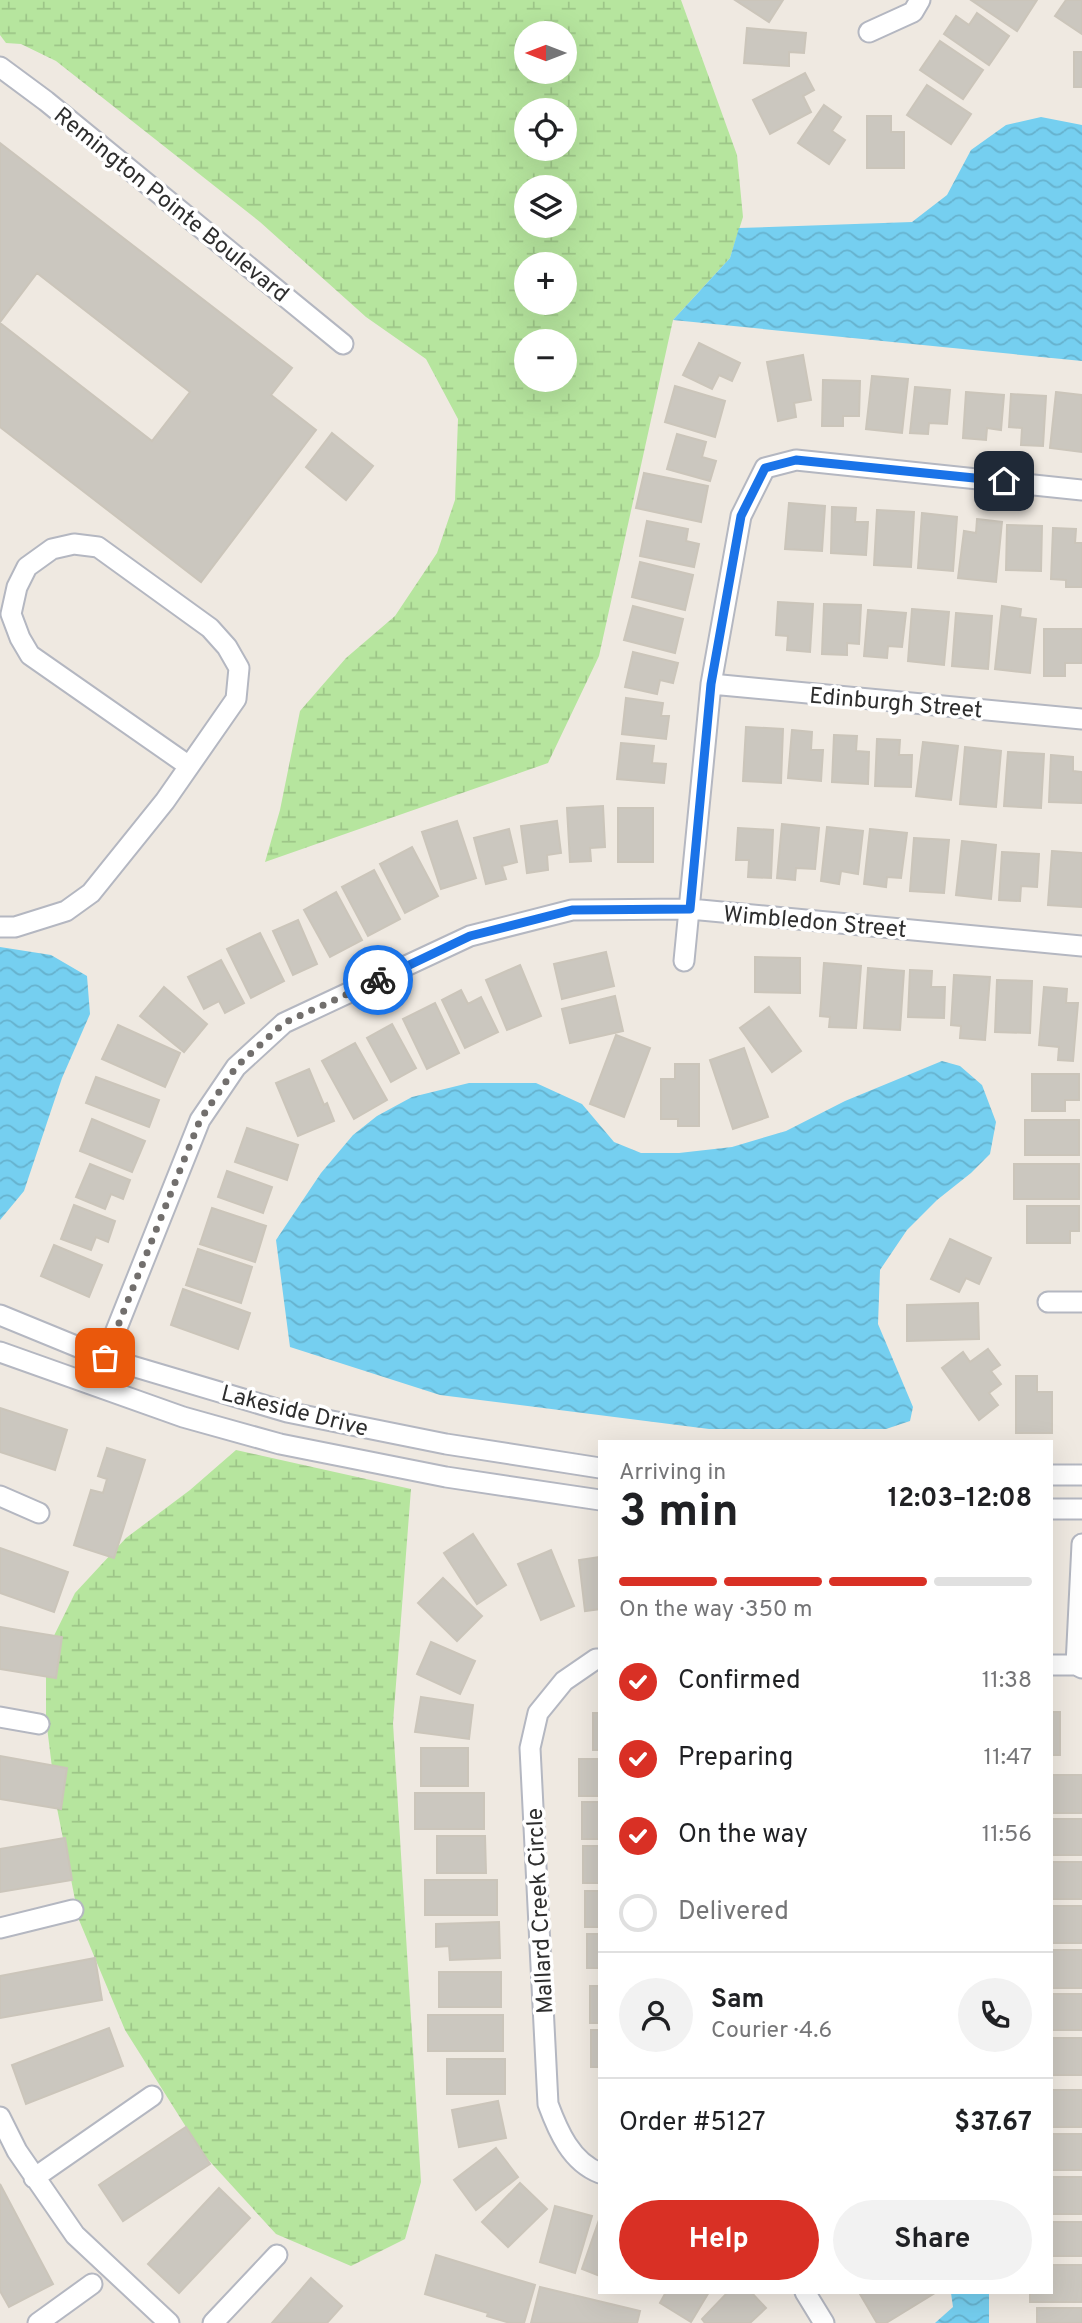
<!DOCTYPE html>
<html lang="en">
<head>
<meta charset="utf-8">
<style>
	:root { --surface:#fff; --page:#f2f2f2; --text:#202124; --muted:#757577; --line:#e0e0e0; --accent:#d93025 }
	body { margin:0; font-family:Overpass,sans-serif; background:var(--page); color:var(--text); height:100vh; display:flex; flex-direction:column; font-size:26px; white-space:nowrap }
	* { box-sizing:border-box; margin:0 }
	p { font-size:23px; color:var(--muted) }
	.icon { flex:none; width:38px; height:38px; fill:none; stroke:currentColor; stroke-width:2; stroke-linecap:round; stroke-linejoin:round }
	.map { position:relative; flex:1; overflow:hidden }
	.details { position:absolute; left:598px; top:1440px; width:455px; height:854px; display:flex; flex-direction:column; background:var(--surface); border-radius:0px; box-shadow:0 7px 28px #0002 }
	.details>* { flex:none }
	.needle { width:46px; rotate:270deg }
	.buttons { position:absolute; left:514px; top:21px; display:grid; gap:14px }
	.buttons a { display:grid; place-items:center; width:63px; height:63px; border-radius:50%; background:var(--surface); box-shadow:0 7px 28px #0002; font-size:35px }
	.pin { position:absolute; display:grid; place-items:center; width:60px; height:60px; color:#fff; margin:-30px; border-radius:14px; box-shadow:0 4px 10px #0006 }
	.courier { position:absolute; display:grid; place-items:center; width:70px; height:70px; margin:-35px; border:5px solid #1a73e8; border-radius:50%; background:#fff; color:#222; box-shadow:0 2px 9px #0007 }
	.headline em { font-style:normal; font-weight:700 }
	.headline div { display:flex; flex-direction:column-reverse }
	.headline { display:flex; align-items:center; justify-content:space-between; height:119px; padding:0 21px }
	h1 { font-size:46px; font-weight:700; line-height:52px }
	.bar { display:grid; grid-template-columns:repeat(4,1fr); gap:10px 7px; align-content:center; height:84px; padding:0 21px }
	.bar i { height:9px; border-radius:5px; background:var(--line) }
	.bar .active { background:var(--accent) }
	.bar p { grid-column:span 4 }
	.line { display:flex; align-items:center; gap:18px; padding:0 21px; border-top:2px solid var(--line) }
	.line div { flex:1 }
	.round { display:grid; place-items:center; flex:none; width:74px; height:74px; border-radius:37px; background:var(--page) }
	ol { padding:0 21px; list-style:none }
	li { display:flex; align-items:center; gap:21px; height:77px }
	li p { margin-inline-start:auto }
	li .icon { padding:7px; border-radius:50%; background:var(--accent); color:#fff; stroke-width:4 }
	li:last-child { color:var(--muted) }
	li i { width:38px; height:38px; border:4px solid var(--line); border-radius:50% }
	.primary-button { display:flex; gap:14px; margin-top:auto; padding:14px 21px }
	.primary-button a { flex:1; height:80px; border-radius:42px; background:var(--accent); color:#fff; font-size:28px; font-weight:700; line-height:80px; text-align:center }
	.primary-button a+a { background:var(--page); color:var(--text) }
	.map>svg:first-child { display:block }
	.wetland { fill:url(#wetland-marsh); fill-rule:evenodd }
	.water { fill:url(#water-waves) }
	.building { fill:#cbc7bf; stroke:#cbc5ba; stroke-width:2 }
	.lines { fill:none; stroke-linecap:round; stroke-linejoin:round }
	.minor-casing { stroke:#b4b7c1; stroke-width:23 }
	.minor { stroke:#fff; stroke-width:19 }
	.done { stroke:#726f6d; stroke-width:7; stroke-dasharray:0 12.6 }
	.route { stroke:#1a73e8; stroke-width:9 }
	.labels { text-anchor:middle; stroke-width:7; stroke-linejoin:round; paint-order:stroke }
	.street-label { font-size:23px; fill:#2e2e2e; stroke:#fff }
</style>
</head>
<body>
<div class="map">
<svg width="1082" height="2323" viewBox="0 0 1082 2323">
	<defs>
		<pattern id="wetland-marsh" width="20" height="14" patternUnits="userSpaceOnUse" patternTransform="scale(1.75)"><rect width="20" height="14" fill="#b6e59e"/><path d="M1 5h8M5 5V1M11 12h8M15 12V8" fill="none" stroke="#9dc588"/></pattern>
		<pattern id="water-waves" width="16" height="10" patternUnits="userSpaceOnUse" patternTransform="scale(1.75)"><rect width="16" height="10" fill="#75cff0"/><path d="M0 5q4-4 8 0t8 0" fill="none" stroke="#66b2ce"/></pattern>
	</defs>
	<rect width="100%" height="100%" fill="#efe9e1"/>
	<path class="wetland" d="M0 0H681L737 155 743 217 730 258 673 320 599 656 548 763 265 862 280 810 300 711 346 658 395 616 437 553 455 500 458 419 426 359 366 317 260 222 56 61 21 44 6 43 0 35ZM527 33H565V72H527ZM527 110H565V149H527ZM527 187H565V226H527ZM527 264H565V303H527ZM527 341H565V380H527Z
		M236 1450 411 1489 393 1723 421 2182 405 2239 351 2266 276 2234 203 2154 125 2030 79 1920 57 1808 46 1719V1652L75 1593 126 1538 190 1490Z"/>
	<path class="water" d="M1041 117 1082 125V361L673 320 730 258 739 228 912 222 947 195 971 150 1006 125Z
		M0 947 51 955 87 976 90 1014 62 1078 24 1191 0 1220Z
		M942 1061 960 1066 982 1085 996 1122 990 1154 971 1173 937 1200 907 1230 880 1270 878 1324 913 1407 910 1421 886 1429H709L440 1395 290 1347 276 1240 321 1173 353 1135 377 1116 412 1097 469 1083H536L582 1104 614 1142 641 1153H679L732 1147 786 1131 845 1101Z
		M951 2293H989V2323H935L953 2307Z"/>
	<path class="building" d="M735 0H783L769 22Z
		M971 0H1037L1017 31Z
		M1066 0H1082V34L1055 16Z
		M977 13 1009 36 989 65 944 34 956 16 969 25Z
		M747 28 806 33 804 53 789 52V66L744 63Z
		M940 41 983 70 963 99 920 70Z
		M1074 52H1082V87H1074Z
		M805 73 814 90 803 96 811 112 770 134 753 100Z
		M927 85 971 114 951 144 907 115Z
		M824 105 841 117 832 131 845 140 829 164 798 143Z
		M867 116H891V132H904V168H867Z
		M0 143 292 368 271 395 316 430 201 582 0 427V323L152 441 190 392 37 273 0 322Z
		M699 343 740 363 732 381 719 375 712 389 683 375Z
		M803 355 811 400 794 403 796 417 778 421 767 362Z
		M872 376 908 379 902 433 866 429Z
		M823 380 860 381 859 416H843V426H822Z
		M675 386 725 401 715 437 665 422Z
		M915 387 950 390 947 424 929 423 928 434 910 433Z
		M966 392 1004 395 1001 430 987 428 986 440 963 438Z
		M1056 392 1082 395V452L1050 448Z
		M1011 394 1046 396 1043 446 1021 445 1022 428 1009 427Z
		M332 433 373 466 346 500 306 467Z
		M677 434 706 442 702 457 716 461 710 481 667 469Z
		M644 473 708 486 701 522 636 508Z
		M789 503 825 506 822 551 785 549Z
		M832 507 856 508 855 522H868L866 555 831 553Z
		M877 510 914 512 911 567 874 565Z
		M922 513 957 517 953 571 918 568Z
		M977 519 1002 522 996 582 958 578 964 531 976 533Z
		M647 521 688 529 686 541 699 544 694 567 640 556Z
		M1007 525 1042 526 1041 571 1006 570Z
		M1053 528 1076 529 1075 543H1082V587H1066V580L1051 579Z
		M640 562 693 575 685 610 632 597Z
		M778 602 813 604 810 652 787 650 788 636 776 635Z
		M824 604 861 605 859 644 847 643V655L822 654Z
		M633 606 683 619 675 653 624 640Z
		M1002 606 1021 609 1020 617 1036 619 1030 673 995 669Z
		M912 609 949 612 944 665 908 661Z
		M868 610 906 613 902 647 888 646 887 658 864 656Z
		M956 613 992 616 988 669 952 666Z
		M1044 629H1082V663H1065V676H1044Z
		M633 652 678 663 673 683 660 680 657 694 625 687Z
		M626 698 663 703 661 716H669L666 739 622 734Z
		M746 727 783 729 781 783 743 781Z
		M792 730 812 732 811 750H823L821 781 788 778Z
		M834 735 857 736 856 751 869 752 868 784 832 782Z
		M877 739 900 740 899 755H912L911 787 875 786Z
		M923 742 958 746 951 800 916 796Z
		M621 743 654 746 652 763 666 764 664 783 617 779Z
		M965 747 1001 751 996 807 960 804Z
		M1008 752 1044 754 1041 808 1004 806Z
		M1051 755 1073 757V771L1082 772V803L1049 802Z
		M603 806 605 847 590 848 591 861 570 862 567 808Z
		M618 808H653V862H618Z
		M457 821 476 878 441 889 422 832Z
		M557 821 561 853 547 855 548 870 527 873 521 826Z
		M782 824 819 828 815 869 796 868 795 880 777 878Z
		M827 827 863 831 858 874 841 871 839 884 821 881Z
		M738 828 773 830 771 878 748 877 749 860H736Z
		M509 829 517 862 502 866 506 879 486 884 474 838Z
		M870 829 907 833 901 878 887 877 886 887 864 884Z
		M914 838 949 840 944 893 910 891Z
		M962 841 996 845 991 899 956 895Z
		M412 847 438 896 405 913 380 864Z
		M1052 851 1082 853V907L1048 905Z
		M1002 852 1039 854 1037 887 1021 886 1020 901 999 900Z
		M374 870 400 919 368 936 342 887Z
		M336 892 362 940 330 957 304 910Z
		M298 920 317 964 293 975 273 931Z
		M260 933 284 981 251 998 227 949Z
		M606 952 614 986 562 999 554 964Z
		M755 957 800 958V993L755 992Z
		M221 960 244 1003 225 1013 219 1001 204 1009 188 977Z
		M824 963 861 966 856 1028 829 1027 830 1017 820 1016Z
		M520 965 541 1016 507 1030 486 980Z
		M868 968 904 971 900 1030 864 1028Z
		M910 970 932 971 931 987H945L944 1018 908 1017Z
		M954 975 990 977 985 1040 960 1038 961 1026 951 1025Z
		M997 980 1032 981 1030 1033 995 1032Z
		M164 987 207 1024 184 1052 140 1016Z
		M1044 987 1067 989 1066 1003H1078L1073 1061 1058 1060 1059 1047 1039 1045Z
		M461 990 468 1004 481 997 498 1032 465 1048 442 1000Z
		M615 996 623 1031 570 1043 562 1009Z
		M435 1003 459 1053 427 1069 403 1019Z
		M769 1007 801 1051 772 1072 740 1028Z
		M392 1024 416 1068 391 1082 367 1038Z
		M118 1025 180 1053 165 1087 102 1059Z
		M616 1035 650 1048 624 1117 590 1104Z
		M355 1043 387 1100 354 1119 322 1061Z
		M744 1048 768 1117 733 1129 710 1060Z
		M675 1064H699V1126H678V1119H661V1079H675Z
		M309 1069 324 1105 327 1103 334 1121 298 1136 276 1083Z
		M1032 1074H1079V1100H1065V1111H1032Z
		M96 1077 159 1100 149 1127 86 1103Z
		M92 1119 145 1141 132 1172 80 1151Z
		M1025 1120H1079V1155H1025Z
		M247 1128 298 1145 287 1180 235 1162Z
		M90 1164 130 1180 123 1199 111 1194 105 1209 76 1197Z
		M1014 1164H1079V1199H1014Z
		M227 1171 272 1187 263 1213 218 1197Z
		M74 1205 115 1221 108 1242 96 1237 91 1250 61 1239Z
		M1027 1206H1079V1231H1070V1243H1027Z
		M212 1208 266 1226 255 1262 200 1244Z
		M950 1239 991 1258 979 1284 966 1278 959 1292 931 1279Z
		M54 1245 102 1265 89 1297 41 1276Z
		M198 1249 252 1267 241 1303 186 1285Z
		M183 1289 250 1313 238 1349 171 1325Z
		M978 1303 979 1339 907 1341V1305Z
		M988 1349 1000 1365 991 1371 1001 1384 989 1393 998 1405 979 1420 942 1368 963 1352 970 1362Z
		M1016 1376H1037V1392H1052V1433H1016Z
		M0 1408 67 1430 55 1470 0 1452Z
		M107 1448 145 1460 114 1558 74 1545 91 1490 103 1493 107 1479 98 1476Z
		M473 1534 506 1585 477 1604 444 1553Z
		M0 1548 68 1572 54 1612 0 1593Z
		M551 1550 574 1606 541 1620 518 1564Z
		M600 1557V1609L585 1611 579 1560Z
		M443 1578 482 1616 457 1641 418 1603Z
		M0 1627 62 1637 56 1678 0 1669Z
		M431 1642 475 1661 460 1694 417 1674Z
		M421 1697 473 1705 469 1739 415 1732Z
		M1052 1712H1060V1755H1052Z
		M593 1713H600V1750H593Z
		M421 1748H468V1786H421Z
		M0 1756 67 1768 61 1809 0 1799Z
		M579 1759H600V1796H579Z
		M1052 1775H1082V1813H1052Z
		M415 1793H484V1829H415Z
		M582 1802H600V1839H582Z
		M1052 1819H1082V1855H1052Z
		M437 1836H485L486 1873H437Z
		M65 1838 72 1880 0 1892V1849Z
		M583 1846H600V1883H583Z
		M1052 1862H1082V1899H1052Z
		M425 1880H497V1915H425Z
		M585 1891H600V1927H585Z
		M1052 1906H1082V1943H1052Z
		M499 1922 500 1958 450 1960 449 1946 436 1947V1924Z
		M587 1934H600V1968H587Z
		M1052 1950H1082V1988H1052Z
		M95 1958 102 2000 0 2018V1976Z
		M439 1972H501V2007H439Z
		M590 1986H600V2023H590Z
		M1052 1994H1082V2030H1052Z
		M428 2015H503V2051H428Z
		M109 2028 123 2066 26 2104 12 2065Z
		M591 2030H600V2067H591Z
		M1052 2038H1082V2075H1052Z
		M447 2059H505V2094H447Z
		M1052 2090H1082V2127H1052Z
		M498 2101 506 2138 459 2147 452 2110Z
		M186 2127 210 2164 123 2221 99 2185Z
		M1052 2134H1082V2170H1052Z
		M496 2148 518 2177 476 2210 454 2180Z
		M1052 2177H1082V2214H1052Z
		M520 2183 547 2209 508 2247 482 2222Z
		M0 2184 53 2284 9 2307 0 2291Z
		M219 2188 250 2218 179 2293 148 2264Z
		M555 2206 592 2216 575 2273 540 2262Z
		M600 2217V2276L582 2269Z
		M1052 2222H1082V2256H1052Z
		M436 2255 535 2285 524 2323H510L487 2316 488 2313 425 2294Z
		M1052 2265H1082V2302H1030V2292H1052Z
		M311 2278 342 2306 327 2323H272Z
		M540 2287 640 2311 637 2323H531Z
		M666 2292H709L691 2322 660 2303Z
		M728 2292H751L766 2308 750 2323H705L702 2319Z
		M863 2292H935V2293L886 2323H877L860 2294Z
		M1037 2308H1082V2323H1037Z"/>
	<g class="lines">
		<defs>
			<path id="minor" d="M869 32 913 12 920 0
				M0 67 46 101 343 344
				M711 684 1082 719
				M0 927H15L66 911 91 893 165 801 236 699 239 668 227 647 210 628 98 547 74 544 52 549 27 567 17 587 11 614 20 638 30 655 189 766
				M684 961 711 684 741 516 765 468 796 460 1082 490
				M1048 1302H1082
				M0 1315 105 1358 287 1412 446 1444 600 1468
				M0 1352 183 1417 280 1444 446 1477 600 1500
				M105 1358 200 1120 236 1067 284 1023 470 936 572 910 690 909 1082 946
				M1052 1475H1082
				M0 1496 39 1513
				M1052 1509H1082
				M600 1659H596L564 1681 538 1713 530 1748 548 2104C558 2131 571 2162 600 2173
				M1052 1665H1076L1082 1668
				M1076 1665 1082 1544
				M0 1717 39 1724
				M0 1928 73 1910
				M0 2117 17 2151 75 2235 169 2323
				M34 2178 152 2096
				M805 2292 824 2323
				M38 2323 92 2284
				M213 2323 277 2255"/>
		</defs>
		<use href="#minor" class="minor-casing"/>
		<use href="#minor" class="minor"/>
	</g>
	<g class="lines">
		<path class="done" d="M105 1358 200 1120 236 1067 284 1023 378 980"/>
		<path class="route" d="M378 980 470 936 572 910 690 909 711 684 741 516 765 468 796 460 1004 481"/>
	</g>
	<g class="labels">
		<g class="street-label">
			<text transform="translate(172 204) rotate(39)" y="8">Remington Pointe Boulevard</text>
			<text transform="translate(896 702) rotate(5)" y="8">Edinburgh Street</text>
			<text transform="translate(815 921) rotate(5)" y="8">Wimbledon Street</text>
			<text transform="translate(295 1410) rotate(14)" y="8">Lakeside Drive</text>
			<text transform="translate(539 1911) rotate(-93)" y="8">Mallard Creek Circle</text>
		</g>
	</g>
</svg>
<div class="buttons">
<a><svg class="needle" viewBox="-14 -14 28 28"><path d="M0-13l5 13h-10z" fill="#e53935"/><path d="M0 13l5-13h-10z" fill="#757577"/></svg></a>
<a><svg class="icon" aria-label="locate" viewBox="0 0 24 24"><circle cx="12" cy="12" r="6"/><path d="M12 2v4M12 18v4M2 12h4M18 12h4"/></svg></a>
<a><svg class="icon" aria-label="layers" viewBox="0 0 24 24"><path d="M12 4l9 5-9 5-9-5zM3 14l9 5 9-5"/></svg></a>
<a>+</a>
<a>−</a>
</div>
<div class="pin" style="left:105px;top:1358px;background:#ea580c"><svg class="icon" aria-label="bag" viewBox="0 0 24 24"><path d="M5 8h14l-1 12H6zM9 8a3 3 0 0 1 6 0"/></svg></div>
<div class="pin" style="left:1004px;top:481px;background:#1f2937"><svg class="icon" aria-label="home" viewBox="0 0 24 24"><path d="M3 11l9-7 9 7M6 9v11h12V9"/></svg></div>
<div class="courier" style="left:378px;top:980px"><svg class="icon" aria-label="bike" viewBox="0 0 24 24"><circle cx="6" cy="16" r="4"/><circle cx="18" cy="16" r="4"/><path d="M6 16l4-8h5l3 8M10 8l3 8H6M13 5h3"/></svg></div>
<section class="details">
<div class="headline"><div><h1>3 min</h1><p>Arriving in</p></div><em>12:03–12:08</em></div>
<div class="bar"><i class="active"></i><i class="active"></i><i class="active"></i><i></i><p>On the way · 350 m</p></div>
<ol>
<li><svg class="icon" aria-label="check" viewBox="0 0 24 24"><path d="M5 12l5 5 9-10"/></svg>Confirmed<p>11:38</p></li>
<li><svg class="icon" aria-label="check" viewBox="0 0 24 24"><path d="M5 12l5 5 9-10"/></svg>Preparing<p>11:47</p></li>
<li><svg class="icon" aria-label="check" viewBox="0 0 24 24"><path d="M5 12l5 5 9-10"/></svg>On the way<p>11:56</p></li>
<li><i></i>Delivered</li>
</ol>
<div class="line" style="height:126px"><a class="round"><svg class="icon" aria-label="person" viewBox="0 0 24 24"><circle cx="12" cy="8" r="4"/><path d="M4 21q1-7 8-7t8 7"/></svg></a><div><b>Sam</b><p>Courier · 4.6</p></div><a class="round"><svg class="icon" aria-label="phone" viewBox="0 0 24 24"><path d="M5 4h4l2 5-3 2q2 4 5 5l2-3 5 2v4C11 20 4 13 5 4z"/></svg></a></div>
<div class="line" style="height:91px"><div>Order #5127</div><b>$37.67</b></div>
<div class="primary-button"><a>Help</a><a>Share</a></div>
</section>
</div>
</body>
</html>
